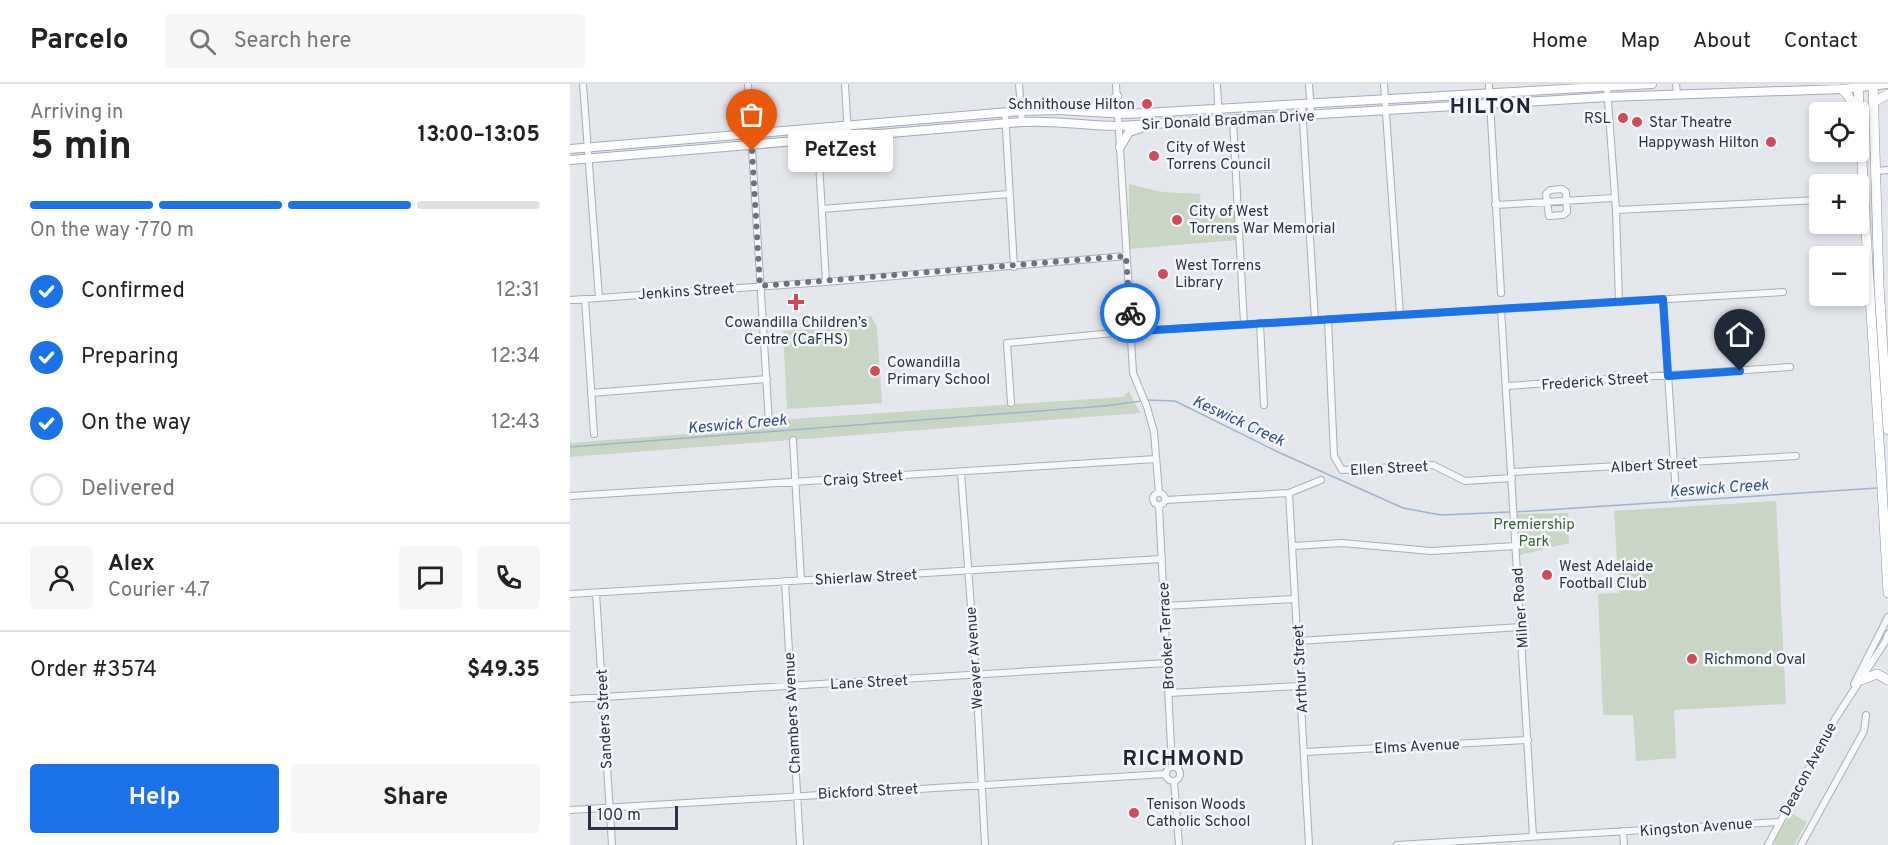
<!DOCTYPE html>
<html lang="en">
<head>
<meta charset="utf-8">
<style>
	:root { --surface:#fff; --page:#f6f6f6; --text:#222; --muted:#767676; --line:#e0e0e0; --accent:#1a73e8 }
	body { margin:0; font-family:Overpass,sans-serif; background:var(--page); color:var(--text); height:100vh; display:flex; flex-direction:column; font-size:22px; white-space:nowrap }
	* { box-sizing:border-box; margin:0 }
	p { font-size:20px; color:var(--muted) }
	.icon { flex:none; width:33px; height:33px; fill:none; stroke:currentColor; stroke-width:2; stroke-linecap:round; stroke-linejoin:round }
	.map { position:relative; flex:1; overflow:hidden }
	.drawer { display:flex; flex-direction:column; background:var(--surface); width:570px }
	.drawer>* { flex:none }
	.buttons { position:absolute; left:1239px; top:18px; display:grid; gap:12px }
	.buttons a { display:grid; place-items:center; width:60px; height:60px; border-radius:6px; background:var(--surface); box-shadow:0 3px 9px #0003; font-size:30px }
	.scale { position:absolute; left:18px; bottom:15px; width:90px; box-sizing:border-box; padding-left:6px; border:3px solid #2b3445; border-top:0; font-size:16px; line-height:21px; white-space:nowrap; color:#2b3445; -webkit-text-stroke:4px #f4f6f9; paint-order:stroke }
	.pin { position:absolute; display:grid; place-items:center; width:51px; height:51px; color:#fff; margin:-62px -26px; border-radius:50% 50% 50% 0; rotate:-45deg; box-shadow:0 0 6px #0007 }
	.pin .icon { rotate:45deg }
	.courier { position:absolute; display:grid; place-items:center; width:60px; height:60px; margin:-30px; border:4px solid #1a73e8; border-radius:50%; background:#fff; color:#222; box-shadow:0 2px 8px #0007 }
	.bubble { position:absolute; height:42px; border-radius:6px; background:var(--surface); box-shadow:0 3px 9px #0003; font-size:20px; font-weight:700; line-height:42px; text-align:center }
	.overview em { font-style:normal; font-weight:700 }
	.overview div { display:flex; flex-direction:column-reverse }
	.overview { display:flex; align-items:center; justify-content:space-between; height:102px; padding:0 30px }
	h1 { font-size:39px; font-weight:700; line-height:45px }
	.bar { display:grid; grid-template-columns:repeat(4,1fr); gap:9px 6px; align-content:center; height:72px; padding:0 30px }
	.bar i { height:8px; border-radius:4px; background:var(--line) }
	.bar .active { background:var(--accent) }
	.bar p { grid-column:span 4 }
	.line { display:flex; align-items:center; gap:15px; padding:0 30px; border-top:2px solid var(--line) }
	.line div { flex:1 }
	.round { display:grid; place-items:center; flex:none; width:63px; height:63px; border-radius:6px; background:var(--page) }
	ol { padding:0 30px; list-style:none }
	li { display:flex; align-items:center; gap:18px; height:66px }
	li p { margin-inline-start:auto }
	li .icon { padding:6px; border-radius:50%; background:var(--accent); color:#fff; stroke-width:4 }
	li:last-child { color:var(--muted) }
	li i { width:33px; height:33px; border:3px solid var(--line); border-radius:50% }
	.primary-button { display:flex; gap:12px; margin-top:auto; padding:12px 30px }
	.primary-button a { flex:1; height:69px; border-radius:6px; background:var(--accent); color:#fff; font-size:24px; font-weight:700; line-height:69px; text-align:center }
	.primary-button a+a { background:var(--page); color:var(--text) }
	header { display:flex; align-items:center; gap:36px; box-sizing:border-box; height:84px; padding:0 30px; background:var(--surface); border-bottom:2px solid var(--line) }
	header strong { font-size:28px }
	nav { display:flex; gap:33px; margin-inline-start:auto; font-size:21px }
	.search { width:420px; height:54px; background:var(--page); display:flex; align-items:center; gap:15px; box-sizing:border-box; padding:0 21px; border-radius:6px; color:var(--muted); font-size:22px }
	main { display:flex; flex:1; min-height:0 }
	.map>svg:first-child { display:block }
	.green { fill:#c9d6c5 }
	.lines { fill:none; stroke-linecap:round; stroke-linejoin:round }
	.stream { stroke:#9fb4cc; stroke-width:1.5 }
	.minor-casing { stroke:#a9aeb7; stroke-width:8 }
	.major-casing { stroke:#a3abb8; stroke-width:10 }
	.highway-casing { stroke:#8b94a3; stroke-width:10 }
	.minor { stroke:#f7f8fa; stroke-width:6 }
	.major { stroke:#fff; stroke-width:8 }
	.highway { stroke:#fff; stroke-width:9 }
	.done { stroke:#6c737f; stroke-width:6; stroke-dasharray:0 10.8 }
	.route { stroke:#1a73e8; stroke-width:8 }
	.poi-dot { fill:#d1495b; stroke:#f4f6f9; stroke-width:2 }
	.labels { text-anchor:middle; stroke-width:5; stroke-linejoin:round; paint-order:stroke }
	.poi-label { font-size:15px; fill:#2b3445; stroke:#f4f6f9; text-anchor:start }
	.street-label { font-size:15px; fill:#2b3445; stroke:#f4f6f9 }
	.park-label { font-size:15px; fill:#3f6138; stroke:#f4f6f9 }
	.water-label { font-size:16px; font-style:italic; fill:#34527a; stroke:#f4f6f9 }
	.district-label { font-size:21px; font-weight:bold; letter-spacing:1.5px; fill:#1d2536; stroke:#f4f6f9 }
</style>
</head>
<body>
<header>
<strong>Parcelo</strong>
<div class="search"><svg class="icon" aria-label="search" viewBox="0 0 24 24"><circle cx="10" cy="10" r="6"/><path d="M15 15l6 6"/></svg>Search here</div>
<nav><a>Home</a><a>Map</a><a>About</a><a>Contact</a></nav>
</header>
<main>
<section class="drawer">
<div class="overview"><div><h1>5 min</h1><p>Arriving in</p></div><em>13:00–13:05</em></div>
<div class="bar"><i class="active"></i><i class="active"></i><i class="active"></i><i></i><p>On the way · 770 m</p></div>
<ol>
<li><svg class="icon" aria-label="check" viewBox="0 0 24 24"><path d="M5 12l5 5 9-10"/></svg>Confirmed<p>12:31</p></li>
<li><svg class="icon" aria-label="check" viewBox="0 0 24 24"><path d="M5 12l5 5 9-10"/></svg>Preparing<p>12:34</p></li>
<li><svg class="icon" aria-label="check" viewBox="0 0 24 24"><path d="M5 12l5 5 9-10"/></svg>On the way<p>12:43</p></li>
<li><i></i>Delivered</li>
</ol>
<div class="line" style="height:108px"><a class="round"><svg class="icon" aria-label="person" viewBox="0 0 24 24"><circle cx="12" cy="8" r="4"/><path d="M4 21q1-7 8-7t8 7"/></svg></a><div><b>Alex</b><p>Courier · 4.7</p></div><a class="round"><svg class="icon" aria-label="chat" viewBox="0 0 24 24"><path d="M4 5h16v11H9l-5 4z"/></svg></a><a class="round"><svg class="icon" aria-label="phone" viewBox="0 0 24 24"><path d="M5 4h4l2 5-3 2q2 4 5 5l2-3 5 2v4C11 20 4 13 5 4z"/></svg></a></div>
<div class="line" style="height:78px"><div>Order #3574</div><b>$49.35</b></div>
<div class="primary-button"><a>Help</a><a>Share</a></div>
</section>
<div class="map">
<svg width="1318" height="761" viewBox="0 0 1318 761">
	<rect width="100%" height="100%" fill="#e4e7ec"/>
	<path class="green" d="M559 100 592 108 630 110 632 132 668 130 669 156 559 165Z
		M301 232 307 243 312 319 217 325 213 247 253 245 268 236Z
		M559 307 570 329 0 373V359L192 344 206 336 553 313Z
		M1206 417 1216 620 1104 626 1106 674 1066 677 1063 631H1033L1028 510 1049 509 1044 427Z
		M998 429 999 459 946 472 944 430Z
		M1221 729 1237 738 1224 761H1205V756Z"/>
	<g class="lines">
		<path class="stream" d="M577 316 605 317 708 368 833 424 871 431 940 428
			M0 363 534 322 572 317
			M945 428 1308 404"/>
		<defs>
			<path id="minor" d="M13 0 29 214
				M178 0 199 339
				M275 0 278 52
				M449 0 452 38
				M546 0 561 240
				M647 0 649 37
				M739 0 741 30
				M814 0 830 231
				M919 0 931 209
				M1106 0 1107 9
				M1037 3 1046 126 1049 218
				M732 21 745 236
				M435 28 444 183
				M663 36 674 240
				M247 44 256 198
				M1306 87 1318 86
				M992 105 996 108 997 128 993 131 979 132 976 110 980 106Z
				M925 121 1044 114
				M252 125 439 110
				M1046 126 1250 116
				M15 215 24 350
				M1093 215 1106 411
				M0 216 256 198 556 172
				M931 225 963 752
				M758 235 764 372 772 386 863 381 895 397 942 394
				M690 239 694 321
				M554 248a7 7 0 1 1 14 0a7 7 0 1 1-14 0Z
				M568 247 1213 208
				M561 255 563 289 577 323 584 348 589 409
				M936 302 1220 283
				M21 309 197 295
				M441 319 437 259 554 248
				M223 356 231 496
				M391 388 406 591 415 761
				M942 388 1226 372
				M583 415a6 6 0 1 1 12 0a6 6 0 1 1-12 0Z
				M719 409 751 396
				M0 412 586 375
				M596 416 719 409 739 761
				M589 422 602 683
				M723 462 772 459 861 467 946 462
				M215 497 230 761
				M26 509 42 761
				M0 510 592 475
				M594 522 725 515
				M728 557 951 543
				M1284 600 1318 533
				M599 609 730 602
				M0 615 597 579
				M735 668 958 656
				M596 690a7 7 0 1 1 14 0a7 7 0 1 1-14 0Z
				M604 697 609 761
				M0 726 596 690
				M1053 747 1054 761
				M827 761 1209 738
				M1198 761 1265 635 1315 558 1318 550
				M1231 761 1294 647 1296 631"/>
			<path id="major" d="M522 25 537 22 547 12
				M550 63 559 48 571 44
				M0 65 451 27 488 26 557 30 1082 0
				M0 76 452 38C485 36 516 42 549 42L1037 13 1272 5 1318 0"/>
			<path id="highway" d="M1288 0C1296 170 1309 339 1318 509
				M1303 0 1309 202 1318 346
				M1272 5 1278 11 1285 28
				M1304 18 1318 10
				M1291 596 1307 590 1318 596"/>
		</defs>
		<use href="#minor" class="minor-casing"/>
		<use href="#major" class="major-casing"/>
		<use href="#highway" class="highway-casing"/>
		<use href="#minor" class="minor"/>
		<use href="#major" class="major"/>
		<use href="#highway" class="highway"/>
	</g>
	<g class="lines">
		<path class="done" d="M182 67 190 202 556 172 560 229"/>
		<path class="route" d="M560 229 561 240 566 242 568 247 1093 215 1098 292 1170 287"/>
	</g>
	<g class="poi-dot">
		<circle cx="577" cy="20" r="6"/>
		<circle cx="1053" cy="34" r="6"/>
		<circle cx="1067" cy="38" r="6"/>
		<circle cx="1201" cy="58" r="6"/>
		<circle cx="584" cy="72" r="6"/>
		<circle cx="607" cy="136" r="6"/>
		<circle cx="593" cy="190" r="6"/>
		<path d="M223 209h6v6h6v6h-6v6h-6v-6h-6v-6h6z"/>
		<circle cx="305" cy="287" r="6"/>
		<circle cx="977" cy="491" r="6"/>
		<circle cx="1122" cy="575" r="6"/>
		<circle cx="564" cy="729" r="6"/>
	</g>
	<g class="labels">
		<g class="poi-label">
			<text x="565" y="25" text-anchor="end">Schnithouse Hilton</text>
			<text x="1041" y="39" text-anchor="end">RSL</text>
			<text x="1079" y="43">Star Theatre</text>
			<text x="1189" y="63" text-anchor="end">Happywash Hilton</text>
			<text x="596" y="68">City of West<tspan x="596" dy="17">Torrens Council</tspan></text>
			<text x="619" y="132">City of West<tspan x="619" dy="17">Torrens War Memorial</tspan></text>
			<text x="605" y="186">West Torrens<tspan x="605" dy="17">Library</tspan></text>
			<text x="226" y="243" text-anchor="middle">Cowandilla Children’s<tspan x="226" dy="17">Centre (CaFHS)</tspan></text>
			<text x="317" y="283">Cowandilla<tspan x="317" dy="17">Primary School</tspan></text>
			<text x="989" y="487">West Adelaide<tspan x="989" dy="17">Football Club</tspan></text>
			<text x="1134" y="580">Richmond Oval</text>
			<text x="576" y="725">Tenison Woods<tspan x="576" dy="17">Catholic School</tspan></text>
		</g>
		<g class="street-label">
			<text transform="translate(658 36) rotate(-3)" y="5">Sir Donald Bradman Drive</text>
			<text transform="translate(116 207) rotate(-4)" y="5">Jenkins Street</text>
			<text transform="translate(1025 297) rotate(-4)" y="5">Frederick Street</text>
			<text transform="translate(1084 381) rotate(-3)" y="5">Albert Street</text>
			<text transform="translate(819 384) rotate(-3)" y="5">Ellen Street</text>
			<text transform="translate(293 394) rotate(-4)" y="5">Craig Street</text>
			<text transform="translate(296 493) rotate(-3)" y="5">Shierlaw Street</text>
			<text transform="translate(950 524) rotate(-94)" y="5">Milner Road</text>
			<text transform="translate(596 552) rotate(-93)" y="5">Brooker Terrace</text>
			<text transform="translate(404 574) rotate(-94)" y="5">Weaver Avenue</text>
			<text transform="translate(730 585) rotate(-93)" y="5">Arthur Street</text>
			<text transform="translate(299 598) rotate(-3)" y="5">Lane Street</text>
			<text transform="translate(222 629) rotate(-93)" y="5">Chambers Avenue</text>
			<text transform="translate(34 635) rotate(-93)" y="5">Sanders Street</text>
			<text transform="translate(847 662) rotate(-3)" y="5">Elms Avenue</text>
			<text transform="translate(1238 685) rotate(-62)" y="5">Deacon Avenue</text>
			<text transform="translate(298 707) rotate(-3)" y="5">Bickford Street</text>
			<text transform="translate(1126 743) rotate(-4)" y="5">Kingston Avenue</text>
		</g>
		<g class="park-label">
			<text x="964" y="445">Premiership<tspan x="964" dy="17">Park</tspan></text>
		</g>
		<g class="water-label">
			<text transform="translate(669 336) rotate(25)" y="6">Keswick Creek</text>
			<text transform="translate(167 339) rotate(-5)" y="6">Keswick Creek</text>
			<text transform="translate(1149 403) rotate(-4)" y="6">Keswick Creek</text>
		</g>
		<g class="district-label">
			<text x="921" y="29">HILTON</text>
			<text x="614" y="681">RICHMOND</text>
		</g>
	</g>
</svg>
<div class="buttons">
<a><svg class="icon" aria-label="locate" viewBox="0 0 24 24"><circle cx="12" cy="12" r="6"/><path d="M12 2v4M12 18v4M2 12h4M18 12h4"/></svg></a>
<a>+</a>
<a>−</a>
</div>
<div class="scale">100 m</div>
<div class="pin" style="left:182px;top:67px;background:#ea580c"><svg class="icon" aria-label="bag" viewBox="0 0 24 24"><path d="M5 8h14l-1 12H6zM9 8a3 3 0 0 1 6 0"/></svg></div>
<div class="pin" style="left:1170px;top:287px;background:#1f2937"><svg class="icon" aria-label="home" viewBox="0 0 24 24"><path d="M3 11l9-7 9 7M6 9v11h12V9"/></svg></div>
<div class="courier" style="left:560px;top:229px"><svg class="icon" aria-label="bike" viewBox="0 0 24 24"><circle cx="6" cy="16" r="4"/><circle cx="18" cy="16" r="4"/><path d="M6 16l4-8h5l3 8M10 8l3 8H6M13 5h3"/></svg></div>
<div class="bubble" style="left:218px;top:46px;width:105px">PetZest</div>
</div>
</main>
</body>
</html>
